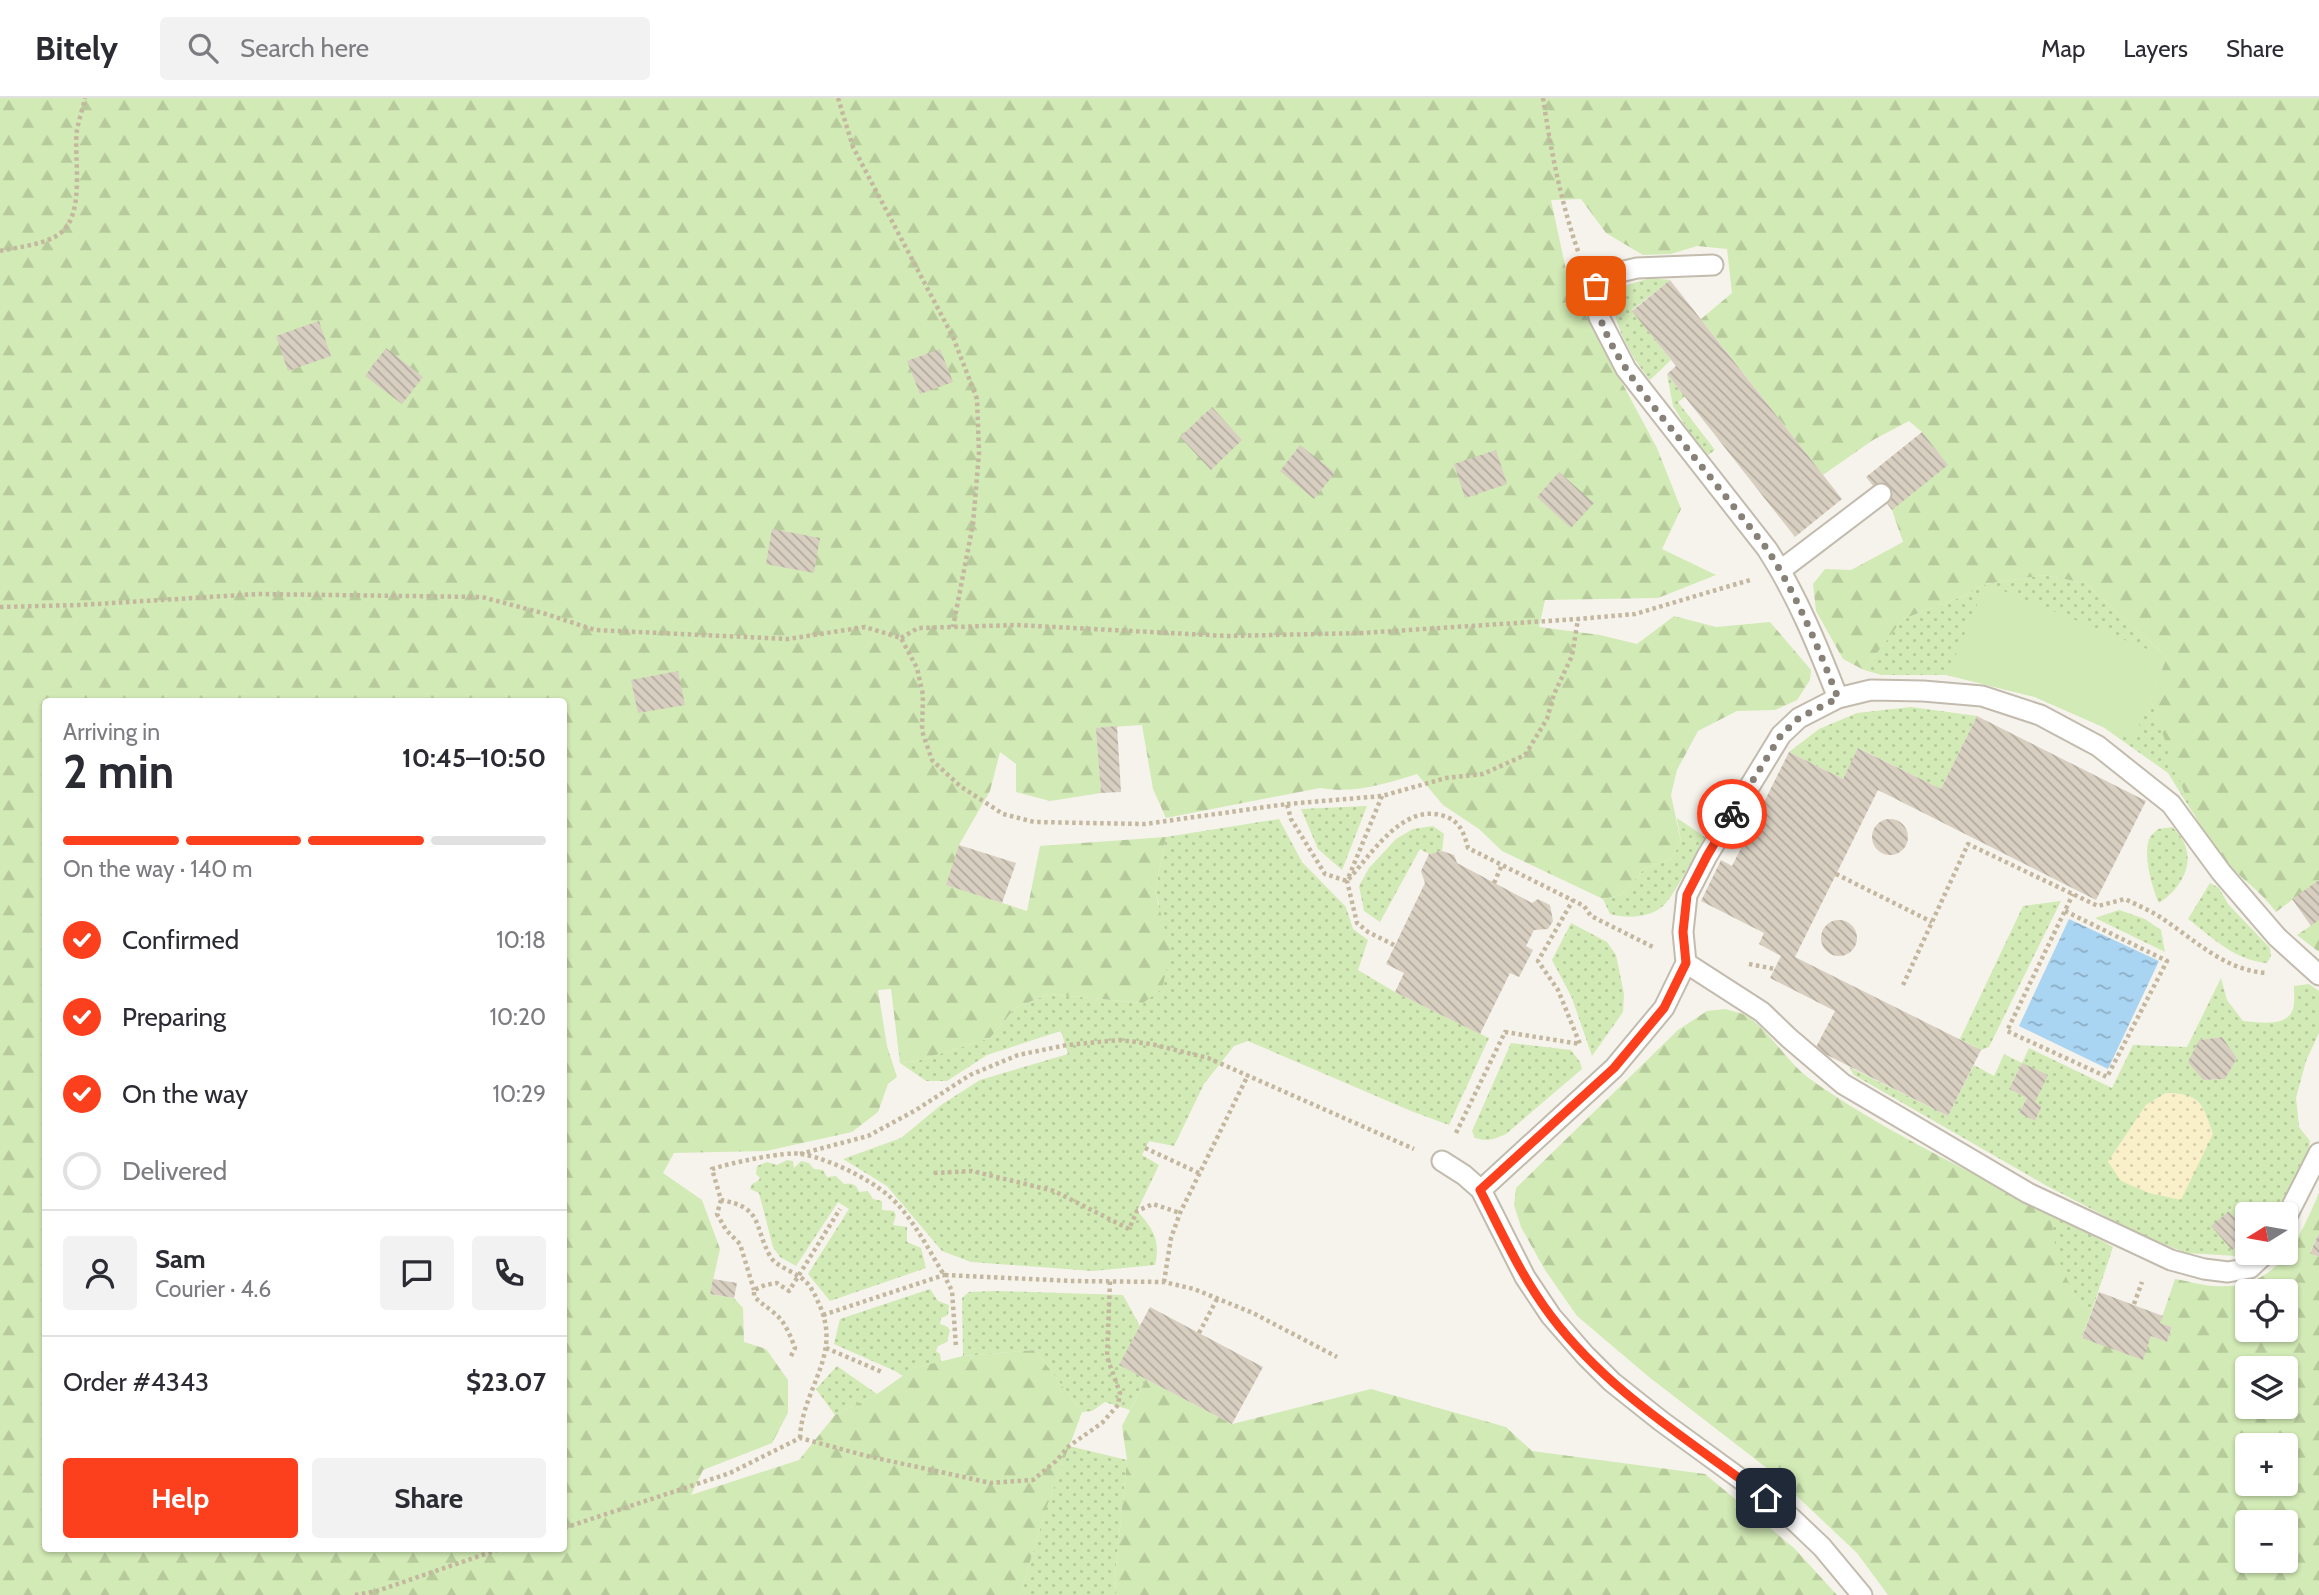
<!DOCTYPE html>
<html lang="en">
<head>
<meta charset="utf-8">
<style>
	:root { --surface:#fff; --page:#f2f2f3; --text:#2b2b33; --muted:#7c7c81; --line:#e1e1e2; --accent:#fc3f1d }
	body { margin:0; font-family:Cabin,sans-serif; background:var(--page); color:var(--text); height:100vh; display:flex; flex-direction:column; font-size:26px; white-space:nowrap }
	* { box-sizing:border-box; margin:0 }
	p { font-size:23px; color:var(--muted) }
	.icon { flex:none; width:38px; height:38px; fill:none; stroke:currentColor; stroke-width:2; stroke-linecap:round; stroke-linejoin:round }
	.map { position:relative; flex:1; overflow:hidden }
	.side { position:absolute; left:42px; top:600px; width:525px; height:854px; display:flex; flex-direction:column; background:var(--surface); border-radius:7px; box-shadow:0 2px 5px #0004 }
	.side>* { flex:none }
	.needle { width:46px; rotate:259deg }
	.fabs { position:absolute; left:2235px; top:1104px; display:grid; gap:14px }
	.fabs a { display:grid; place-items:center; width:63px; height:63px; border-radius:7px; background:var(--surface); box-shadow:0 2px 5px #0004; font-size:35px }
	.pin { position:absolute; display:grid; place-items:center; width:60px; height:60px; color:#fff; margin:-30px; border-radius:14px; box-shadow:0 4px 10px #0006 }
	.courier { position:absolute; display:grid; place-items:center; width:70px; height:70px; margin:-35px; border:5px solid #fc3f1d; border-radius:50%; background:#fff; color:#222; box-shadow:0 2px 9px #0007 }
	.summary em { font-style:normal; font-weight:700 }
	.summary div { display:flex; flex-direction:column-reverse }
	.summary { display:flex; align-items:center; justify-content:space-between; height:119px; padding:0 21px }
	h1 { font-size:46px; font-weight:700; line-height:52px }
	.bar { display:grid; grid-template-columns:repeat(4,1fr); gap:10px 7px; align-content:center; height:84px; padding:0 21px }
	.bar i { height:9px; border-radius:5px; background:var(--line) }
	.bar .active { background:var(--accent) }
	.bar p { grid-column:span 4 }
	.line { display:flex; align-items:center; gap:18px; padding:0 21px; border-top:2px solid var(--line) }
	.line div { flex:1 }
	.round { display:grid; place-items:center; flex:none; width:74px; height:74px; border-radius:7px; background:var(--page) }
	ol { padding:0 21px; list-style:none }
	li { display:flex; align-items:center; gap:21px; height:77px }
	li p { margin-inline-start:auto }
	li .icon { padding:7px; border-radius:50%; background:var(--accent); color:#fff; stroke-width:4 }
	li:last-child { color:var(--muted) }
	li i { width:38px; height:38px; border:4px solid var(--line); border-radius:50% }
	.button { display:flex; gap:14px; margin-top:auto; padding:14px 21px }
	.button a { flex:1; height:80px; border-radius:7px; background:var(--accent); color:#fff; font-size:28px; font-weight:700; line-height:80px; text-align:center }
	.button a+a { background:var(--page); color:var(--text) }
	header { display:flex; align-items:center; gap:42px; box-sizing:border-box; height:98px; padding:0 35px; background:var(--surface); border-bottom:2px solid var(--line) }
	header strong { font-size:33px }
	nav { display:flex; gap:38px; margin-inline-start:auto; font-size:24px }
	.search { width:490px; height:63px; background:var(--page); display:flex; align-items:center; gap:18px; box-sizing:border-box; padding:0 24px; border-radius:7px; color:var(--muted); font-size:26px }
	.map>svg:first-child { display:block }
	.green { fill:url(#green-dots); fill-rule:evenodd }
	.forest { fill:url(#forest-firs); fill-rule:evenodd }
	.sand { fill:url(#sand-dots) }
	.pitch { fill:#d2eab5 }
	.water { fill:url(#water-ripples) }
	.building { fill:url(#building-back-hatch) }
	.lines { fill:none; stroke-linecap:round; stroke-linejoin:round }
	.service-casing { stroke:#c2bbae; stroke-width:23 }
	.path { stroke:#c4b79f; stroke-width:4.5; stroke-dasharray:3.5 3.5; stroke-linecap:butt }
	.service { stroke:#fff; stroke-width:19 }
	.done { stroke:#878178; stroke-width:7; stroke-dasharray:0 12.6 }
	.route { stroke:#fc3f1d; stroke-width:9 }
</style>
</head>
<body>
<header>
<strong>Bitely</strong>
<div class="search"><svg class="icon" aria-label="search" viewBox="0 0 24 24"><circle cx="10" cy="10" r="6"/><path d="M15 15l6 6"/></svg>Search here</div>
<nav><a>Map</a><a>Layers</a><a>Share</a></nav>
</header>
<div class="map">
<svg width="2319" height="1497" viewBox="0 0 2319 1497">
	<defs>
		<pattern id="green-dots" width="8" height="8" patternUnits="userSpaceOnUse" patternTransform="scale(1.75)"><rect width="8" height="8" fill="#d2eab5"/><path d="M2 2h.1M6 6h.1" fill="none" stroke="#b6ca9c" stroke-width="1.8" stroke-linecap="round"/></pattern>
		<pattern id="forest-firs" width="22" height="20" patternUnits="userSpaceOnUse" patternTransform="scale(1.75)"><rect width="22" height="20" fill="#d2eab5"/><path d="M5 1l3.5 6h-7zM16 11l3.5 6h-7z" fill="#b6ca9c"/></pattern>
		<pattern id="sand-dots" width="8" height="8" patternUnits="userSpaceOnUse" patternTransform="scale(1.75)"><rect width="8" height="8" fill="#f9efc9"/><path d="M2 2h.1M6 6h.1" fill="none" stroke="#d7cead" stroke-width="1.8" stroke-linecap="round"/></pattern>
		<pattern id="water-ripples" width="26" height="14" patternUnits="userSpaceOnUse" patternTransform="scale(1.75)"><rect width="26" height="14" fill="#a9d4f2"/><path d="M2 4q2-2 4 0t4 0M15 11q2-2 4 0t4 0" fill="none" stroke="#8caec5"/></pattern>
		<pattern id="building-back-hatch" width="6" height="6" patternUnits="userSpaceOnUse" patternTransform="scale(1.75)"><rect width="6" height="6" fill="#d8cfc1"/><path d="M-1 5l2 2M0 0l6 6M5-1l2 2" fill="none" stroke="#b1aa9e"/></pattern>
	</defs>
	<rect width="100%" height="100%" fill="#f6f3ec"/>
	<path class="green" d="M1650 180 1670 182 1632 212 1671 262 1650 282C1630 257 1615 230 1612 198L1624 188Z
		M1667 276 1685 299 1678 304 1715 352 1708 357 1690 335 1673 308Z
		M2044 477 2085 485 2167 559 2150 601 2194 717 2168 675 2103 629 2035 599 1947 577H1882L1864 572 1903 521 1961 499 1986 486Z
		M1911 609 1977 618 1941 691 1859 650 1843 681 1789 654 1819 631 1857 615Z
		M1367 708 1342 772 1318 751 1301 711Z
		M1677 720 1705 739C1696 754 1674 798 1664 807 1650 820 1628 821 1610 816L1603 801 1621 797 1644 771 1671 761 1681 744Z
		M1279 721 1302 764 1346 809 1353 831 1368 842 1358 872 1395 894 1489 940 1449 1027 1411 1013 1248 943 1234 948 1204 986 1174 1048 1149 1043 1142 1057 1159 1067 1137 1113C1153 1130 1161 1143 1155 1167L1093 1173 971 1164 942 1153 887 1088 843 1061 901 1040 941 1007 980 982 1068 956 1061 933 987 957 947 983H926L900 965 917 963 990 940 1015 910 1049 896 1142 905 1159 806 1155 794 1166 739Z
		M1433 728 1444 736 1442 753 1429 756 1420 751 1380 824 1364 813 1359 788 1369 770 1396 741 1413 731Z
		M2172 729C2200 754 2187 787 2159 805 2152 790 2142 754 2150 739 2152 736 2155 734 2158 731Z
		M2210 785 2219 790 2228 806 2270 850 2271 858 2267 865C2234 862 2213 840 2188 821Z
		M2061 803 1989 949 1981 952 1960 941 2023 808Z
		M2119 812 2145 821 2161 832 2165 854 2095 820Z
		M1571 825 1607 844 1616 857 1624 896 1623 914 1592 958 1572 900 1552 862Z
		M2221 880 2227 902 2243 923C2258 924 2287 930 2293 911 2295 905 2294 895 2294 888L2309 886 2319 893V935L2306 963 2296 1000 2299 1029 2310 1043 2307 1060 2275 1116H2247V1150L2237 1158 2186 1155 2138 1135 2047 1088 1854 977 1849 969 1948 1018 1974 967 1994 978 2004 956 2022 965 2029 950 2112 990 2133 947 2187 949ZM2222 939 2237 960 2225 981 2203 982 2189 964 2199 942ZM2022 965 2035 1004 2042 1008 2035 1023 2019 1015 2027 1000 2009 991ZM2166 995C2201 996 2202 1005 2213 1036L2108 1064 2146 1007Z
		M1511 945 1571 952 1580 964 1582 971 1506 1036C1495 1041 1487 1044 1475 1040L1472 1033Z
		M787 1062 793 1063 794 1070 801 1063 809 1065 814 1071 823 1072 827 1079 836 1078 844 1086C853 1085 856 1086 859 1094L868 1093 873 1101 882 1103V1112L894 1113 896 1117 893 1127 907 1129V1144L921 1150 926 1170 830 1203 808 1176 849 1111 838 1104 796 1168 780 1159 773 1149 759 1095 750 1091 752 1086 758 1083 760 1080 756 1076 757 1068 767 1064 777 1067Z
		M2050 1114 2113 1149 2092 1212 2076 1201 2056 1157Z
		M930 1191 938 1203 949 1207 948 1217 941 1220 940 1226 946 1228 950 1232 947 1244 938 1248 936 1253 940 1256 941 1264 914 1270 903 1278 895 1273 834 1246 840 1221Z
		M997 1193 1123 1197 1140 1228 1120 1267 1146 1281 1130 1312 1105 1304 1092 1313 1082 1314 1035 1252 963 1258 962 1200 969 1194Z
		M837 1268 877 1296 835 1317 816 1291Z
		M1069 1348 1127 1362 1115 1478 1116 1497H1020L1046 1411Z"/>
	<path class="forest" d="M0 0H2319V782L2276 814C2260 792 2239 779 2222 760 2188 722 2169 649 2150 601L2167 559 2085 485 2044 477 1986 486 1961 499 1903 521 1864 572 1843 561 1816 513 1813 486 1825 471 1851 472 1903 444 1892 412 1922 334 1909 323 1873 342 1823 377 1701 221 1732 195 1727 151 1697 148 1671 156 1643 157 1606 135 1581 101 1551 102 1569 186 1657 350 1681 411 1662 451 1716 477 1658 500 1545 502 1539 529 1600 537 1637 546 1674 518 1716 529 1770 524 1811 572 1810 582 1797 602 1775 612 1737 613 1698 633 1677 672 1671 697 1681 744 1671 761 1644 771 1621 797 1603 801 1502 753 1479 731 1443 707 1417 676C1385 686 1353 696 1320 690L1166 720 1153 691 1142 627 1097 630 1101 695 1050 703 1016 694V666L1000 654 990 693 959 747 947 787 1027 813 1040 748 1166 739 1155 794 1171 853 1162 891 1143 905 1049 896 1015 910 990 940 917 963 900 965 891 891 878 892 887 948 897 979 888 986 878 1014 852 1034 766 1053 674 1055 663 1075 702 1102 720 1151 710 1196 734 1200 743 1210 744 1244 766 1251 788 1282V1315L772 1345 703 1372 691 1397 799 1362 835 1317 877 1296 914 1270 963 1258 1035 1252 1082 1314 1046 1411 1020 1497H0ZM46 604H564V1451H46Z
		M2319 822V854L2297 837Z
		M1725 911C1731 913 1739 914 1745 917 1771 933 1786 964 1810 981 1885 1034 1969 1073 2050 1114L2057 1158 2076 1201 2092 1212 2082 1239 2143 1261 2151 1238 2167 1244 2172 1229 2160 1225 2175 1181C2187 1183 2200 1187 2213 1188 2276 1193 2297 1146 2319 1095V1135L2310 1154 2319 1159V1497H1888L1857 1455 1768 1371 1649 1279 1577 1218 1545 1172 1521 1129 1514 1107 1516 1090 1678 932 1707 913ZM2247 1194H2286V1232H2247ZM2247 1270H2286V1309H2247ZM2247 1348H2286V1386H2247ZM2247 1424H2286V1463H2247Z
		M1146 1281 1232 1326 1371 1291 1506 1329 1532 1353 1705 1376 1794 1450 1837 1497H1116L1115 1478 1127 1362 1122 1328Z"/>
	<path class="sand" d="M2166 995C2201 996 2202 1005 2213 1036L2181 1102 2149 1095 2121 1083 2108 1064 2146 1007Z"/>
	<path class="pitch" d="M1986 486 2167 559 2133 642 2035 599 1947 577Z"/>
	<path class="water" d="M2069 821 2159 863 2108 971 2019 928Z"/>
	<path class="building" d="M1670 182 1842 401 1795 439 1667 276 1676 268 1632 213Z
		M319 223 331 258 288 273 276 238Z
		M386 250 423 279 402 306 365 278Z
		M940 251 953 284 920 296 907 263Z
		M1212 309 1242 342 1211 372 1180 339Z
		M1922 334 1948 367 1892 412 1866 379Z
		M1300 347 1335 375 1314 401 1280 373Z
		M1496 352 1507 386 1465 400 1454 366Z
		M1559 374 1594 405 1571 430 1537 399Z
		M772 431 820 440 814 475 766 466Z
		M678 573 685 607 638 615 631 582Z
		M1977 618 2146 703 2096 802 1878 692 1795 859 1981 952 1948 1018 1815 951 1835 913 1770 880 1781 858 1759 846 1764 835 1701 803 1721 762 1732 768 1789 654 1843 681 1858 650 1941 691Z
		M1117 628 1121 694 1101 695 1096 630Z
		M1872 739a18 18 0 1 1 36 0a18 18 0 1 1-36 0Z
		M959 747 1016 765 1002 805 946 787Z
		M1442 753 1454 757 1457 765 1532 805 1538 801 1550 807 1553 823 1548 831 1534 832 1526 848 1533 852 1519 879 1510 875 1480 936 1395 894 1404 875 1386 866 1425 785 1421 773 1429 756Z
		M2319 782V822L2311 828 2292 801Z
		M1821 840a18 18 0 1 1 36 0a18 18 0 1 1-36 0Z
		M2222 939 2237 960 2225 981 2203 982 2188 964 2199 942Z
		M2022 965 2048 977 2035 1004 2042 1008 2035 1023 2019 1015 2027 1000 2009 991Z
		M2229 1113 2247 1134V1139L2232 1152 2211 1128Z
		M2319 1135V1159L2310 1155Z
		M713 1181 737 1185 734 1200 710 1196Z
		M2099 1194 2163 1218 2160 1225 2172 1229 2167 1244 2151 1238 2143 1262 2082 1240Z
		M1150 1209 1263 1269 1232 1326 1119 1267Z"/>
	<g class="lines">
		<defs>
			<path id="service" d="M1713 167 1637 170 1603 178 1596 189 1595 201 1599 219 1626 271 1767 451C1797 497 1818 549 1838 600
				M1781 472 1881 396
				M1686 865 1762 914 1789 940 1843 986 2028 1095 2171 1162 2204 1171 2228 1174 2250 1170 2266 1155
				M1442 1063 1464 1077 1481 1092 1525 1179 1551 1218 1585 1257 1612 1284 1661 1323 1783 1412 1822 1449 1862 1497
				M1481 1092 1614 970 1664 910 1686 865 1683 834 1687 797 1707 758 1781 637 1799 620 1838 600 1871 592 1923 593 1982 598 2040 617 2098 648 2171 706 2221 774 2277 839 2319 877
				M2286 1120 2319 1055"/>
		</defs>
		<use href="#service" class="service-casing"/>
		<path class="path" d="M838 0 853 49 953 239 977 301 979 355 973 426 953 529
			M1543 0C1551 53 1561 105 1579 156
			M0 153C18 149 42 147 58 137 87 118 73 59 77 32 79 21 83 10 85 0
			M0 509 80 507 258 496 482 499 546 516 595 532 788 541 865 529 901 540 917 570 923 597 922 633 932 662 960 688 1003 716 1034 724 1145 726 1287 706 1291 721 1325 776 1347 783C1371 757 1403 704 1444 718 1460 723 1464 735 1468 750L1584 808 1591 818 1653 849
			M901 540 918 530 953 529 1016 527 1228 538 1363 535 1578 521 1635 516 1750 482
			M1382 698 1347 783 1357 825 1368 834 1394 847
			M1287 706 1382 698 1446 680 1483 676 1525 657 1547 621 1554 596 1572 558 1578 521
			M1836 776 1932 824
			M1494 785 1502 767
			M2065 813 2167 863 2107 979 2007 933 2073 796
			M1749 866 1775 871
			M1903 887 1968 746 2098 808 2125 801C2137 807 2149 812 2160 819 2194 841 2225 873 2267 875
			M1456 1035 1505 934 1580 946 1558 892 1538 863 1573 802
			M1145 1050 1199 1075
			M800 1056 868 1038 916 1012 970 977 1018 957 1067 947 1120 942 1151 946 1208 960 1414 1051
			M934 1075 972 1073 1054 1093 1129 1131 1137 1113 1153 1106 1180 1115
			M721 1102 717 1116 726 1132 740 1146 754 1192
			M1164 1184 1171 1140 1180 1115 1248 977
			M2134 1206 2142 1184
			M823 1217 944 1177 952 1193 956 1249
			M1199 1235 1217 1201
			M826 1250 882 1274
			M791 1258 795 1250C790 1237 785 1223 773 1214 766 1208 760 1205 754 1198V1192L765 1187 777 1185 789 1193 840 1111
			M800 1340C802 1290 843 1257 819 1206 816 1199 811 1188 805 1183 796 1174 776 1169 770 1158 753 1127 764 1110 721 1102L712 1071C730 1065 785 1053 802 1056 833 1062 880 1085 900 1109 918 1130 930 1154 944 1177L1073 1183 1164 1184 1194 1191 1253 1215 1337 1259
			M564 1430 730 1375 800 1340 867 1358 991 1385 1033 1382 1056 1363 1069 1348 1102 1325 1118 1307 1120 1295 1107 1259 1110 1183
			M355 1497 377 1493 500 1451"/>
		<use href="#service" class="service"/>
	</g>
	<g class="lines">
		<path class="done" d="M1596 188C1591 241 1659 314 1690 354 1716 386 1742 419 1767 451 1797 497 1818 549 1838 600L1799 620 1781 637 1732 716"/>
		<path class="route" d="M1732 716 1707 758 1687 797 1683 834 1686 865 1664 910 1614 970 1480 1092C1502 1135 1522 1180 1551 1218 1608 1294 1691 1343 1766 1400"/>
	</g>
</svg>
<div class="fabs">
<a><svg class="needle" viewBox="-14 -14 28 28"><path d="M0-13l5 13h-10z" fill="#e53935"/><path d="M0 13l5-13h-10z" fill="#7c7c81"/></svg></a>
<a><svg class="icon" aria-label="locate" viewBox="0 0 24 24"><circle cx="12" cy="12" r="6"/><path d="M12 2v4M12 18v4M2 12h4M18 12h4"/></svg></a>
<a><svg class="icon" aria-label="layers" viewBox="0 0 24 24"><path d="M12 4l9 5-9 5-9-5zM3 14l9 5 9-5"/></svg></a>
<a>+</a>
<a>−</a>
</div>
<div class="pin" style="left:1596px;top:188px;background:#ea580c"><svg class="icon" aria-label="bag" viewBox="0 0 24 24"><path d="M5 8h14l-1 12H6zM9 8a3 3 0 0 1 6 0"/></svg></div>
<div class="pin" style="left:1766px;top:1400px;background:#1f2937"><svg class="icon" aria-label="home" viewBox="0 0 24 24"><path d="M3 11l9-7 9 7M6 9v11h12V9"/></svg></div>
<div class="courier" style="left:1732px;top:716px"><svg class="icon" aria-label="bike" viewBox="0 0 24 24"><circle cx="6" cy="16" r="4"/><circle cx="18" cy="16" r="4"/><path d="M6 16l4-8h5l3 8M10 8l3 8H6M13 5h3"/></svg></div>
<section class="side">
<div class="summary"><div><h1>2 min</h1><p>Arriving in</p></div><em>10:45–10:50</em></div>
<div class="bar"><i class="active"></i><i class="active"></i><i class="active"></i><i></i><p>On the way · 140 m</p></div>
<ol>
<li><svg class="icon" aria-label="check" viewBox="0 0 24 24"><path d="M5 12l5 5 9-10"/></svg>Confirmed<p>10:18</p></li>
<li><svg class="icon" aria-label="check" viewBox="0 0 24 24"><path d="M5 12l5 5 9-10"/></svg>Preparing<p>10:20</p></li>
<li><svg class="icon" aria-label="check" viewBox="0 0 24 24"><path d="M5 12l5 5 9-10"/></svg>On the way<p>10:29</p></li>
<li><i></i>Delivered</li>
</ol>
<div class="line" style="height:126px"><a class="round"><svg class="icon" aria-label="person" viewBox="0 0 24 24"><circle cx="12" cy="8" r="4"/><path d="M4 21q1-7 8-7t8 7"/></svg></a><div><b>Sam</b><p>Courier · 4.6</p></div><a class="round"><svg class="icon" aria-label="chat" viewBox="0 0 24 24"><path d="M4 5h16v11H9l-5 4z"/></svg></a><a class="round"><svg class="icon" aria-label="phone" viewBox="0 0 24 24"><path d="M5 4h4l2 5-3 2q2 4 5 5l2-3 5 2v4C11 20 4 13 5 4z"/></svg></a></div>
<div class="line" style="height:91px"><div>Order #4343</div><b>$23.07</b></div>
<div class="button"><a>Help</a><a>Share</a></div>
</section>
</div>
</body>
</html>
